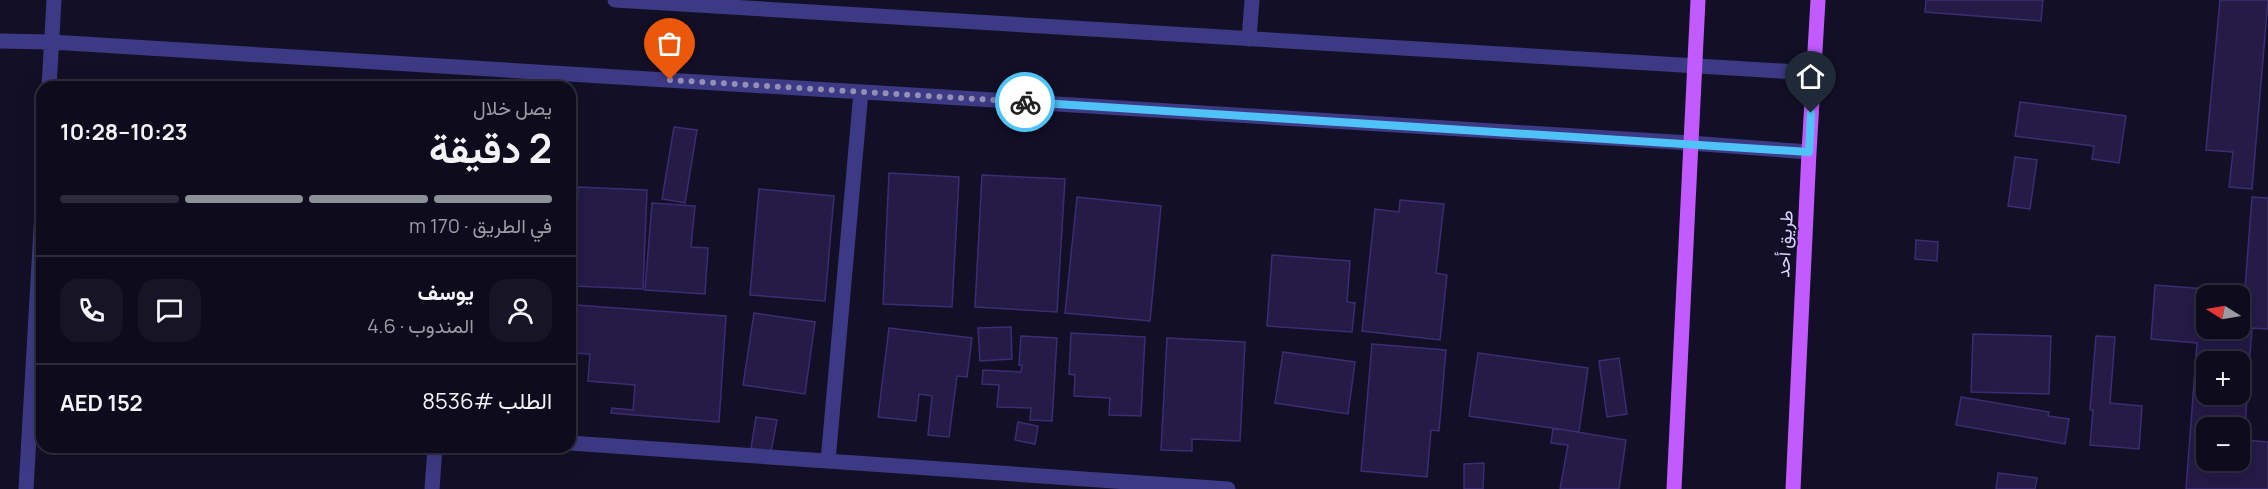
<!DOCTYPE html>
<html lang="ar">
<head>
<meta charset="utf-8">
<style>
	:root { --surface:#0e0b1c; --page:#171425; --text:#f1f3f6; --muted:#9b9ba3; --line:#2e2b3b; --accent:#8c9099 }
	body { margin:0; font-family:Manrope,Vazirmatn,sans-serif; background:var(--page); color:var(--text); direction:rtl; height:100vh; display:flex; flex-direction:column; font-size:22px; white-space:nowrap }
	* { box-sizing:border-box; margin:0 }
	p { font-size:20px; color:var(--muted) }
	.icon { flex:none; width:33px; height:33px; fill:none; stroke:currentColor; stroke-width:2; stroke-linecap:round; stroke-linejoin:round }
	.map { position:relative; flex:1; overflow:hidden; direction:ltr }
	.side { position:absolute; left:36px; top:81px; width:540px; height:372px; display:flex; flex-direction:column; background:var(--surface); border-radius:18px; box-shadow:0 6px 24px #0002,0 0 0 2px var(--line); direction:rtl }
	.side>* { flex:none }
	.needle { width:39px; rotate:281deg }
	.buttons { position:absolute; left:2196px; top:285px; display:grid; gap:12px }
	.buttons a { display:grid; place-items:center; width:54px; height:54px; border-radius:12px; background:var(--surface); box-shadow:0 6px 24px #0002,0 0 0 2px var(--line); font-size:30px }
	.pin { position:absolute; display:grid; place-items:center; width:51px; height:51px; color:#fff; margin:-62px -26px; border-radius:50% 50% 50% 0; rotate:-45deg; box-shadow:0 0 6px #0007 }
	.pin .icon { rotate:45deg }
	.courier { position:absolute; display:grid; place-items:center; width:60px; height:60px; margin:-30px; border:4px solid #4fc3f7; border-radius:50%; background:#fff; color:#222; box-shadow:0 2px 8px #0007 }
	.head em { font-style:normal; font-weight:700 }
	.head div { display:flex; flex-direction:column-reverse }
	.head { display:flex; align-items:center; justify-content:space-between; height:102px; padding:0 24px }
	h1 { font-size:39px; font-weight:700; line-height:45px }
	.bar { display:grid; grid-template-columns:repeat(4,1fr); gap:9px 6px; align-content:center; height:72px; padding:0 24px }
	.bar i { height:8px; border-radius:4px; background:var(--line) }
	.bar .current { background:var(--accent) }
	.bar p { grid-column:span 4 }
	.line { display:flex; align-items:center; gap:15px; padding:0 24px; border-top:2px solid var(--line) }
	.line div { flex:1 }
	.round { display:grid; place-items:center; flex:none; width:63px; height:63px; border-radius:18px; background:var(--page) }
	.map>svg:first-child { display:block }
	.building { fill:#241b47; stroke:#3b2d73; stroke-width:1.5; fill-rule:evenodd }
	.lines { fill:none; stroke-linecap:round; stroke-linejoin:round }
	.minor { stroke:#3d3a85; stroke-width:15 }
	.major { stroke:#c25bff; stroke-width:15 }
	.done { stroke:#948fb3; stroke-width:6; stroke-dasharray:0 10.8 }
	.route { stroke:#4fc3f7; stroke-width:8 }
	.labels { text-anchor:middle; stroke-width:4.5; stroke-linejoin:round; paint-order:stroke }
	.street-label { font-size:18px; fill:#d9d4ff; stroke:#130f26 }
</style>
</head>
<body>
<div class="map">
<svg width="2268" height="489" viewBox="0 0 2268 489">
	<rect width="100%" height="100%" fill="#130f26"/>
	<path class="building" d="M1926 0H2043L2041 21 1925 12Z
		M2220 0H2268L2252 189 2229 187 2233 152 2206 150Z
		M2020 102 2126 116 2119 163 2092 159 2094 146 2015 136Z
		M674 127 697 130 685 203 662 199Z
		M2015 157 2037 160 2030 209 2008 206Z
		M889 173 959 177 952 307 883 304Z
		M982 175 1065 179 1057 312 975 307Z
		M578 187 647 190 643 289 573 286Z
		M759 189 834 196 825 301 750 295Z
		M1077 197 1161 206 1150 321 1065 313Z
		M2252 197 2268 198V329L2252 328 2244 440 2268 442V489H2186L2197 343 2151 339 2155 285 2219 290 2218 296H2206V328H2240V314H2243ZM2206 362H2240V394H2206ZM2206 428H2240V460H2206Z
		M1400 200 1444 204 1436 273 1447 275 1440 340 1362 331 1375 209 1399 212Z
		M652 203 695 206 691 247 708 248 705 294 645 290Z
		M1916 240 1938 242 1937 261 1915 259Z
		M1272 255 1350 261 1347 302 1355 303 1352 332 1267 326Z
		M576 305 726 316 719 422 611 413 612 408 633 410 635 385 588 381 590 354 573 353Z
		M754 313 815 322 805 394 743 385Z
		M1011 327 1012 359 980 361 978 328Z
		M889 328 972 338 967 377 957 376 949 437 928 435 932 396 919 394 916 421 878 417Z
		M1071 333 1145 337 1141 416 1109 415 1110 398 1074 396 1075 375 1069 374Z
		M1973 334 2051 336 2049 394 1971 392Z
		M1021 336 1057 338 1052 421 1030 420 1031 408 997 407 999 385 982 384 983 370 1021 372 1022 365H1019Z
		M2096 336 2115 337 2110 403 2142 406 2139 449 2090 445 2093 410H2090Z
		M1167 338 1245 342 1240 441 1192 439V451L1161 450Z
		M1372 344 1446 350 1439 431 1431 430 1427 477 1361 471Z
		M1283 352 1355 362 1348 414 1275 403Z
		M1478 353 1588 368 1579 432 1469 416Z
		M1619 358 1627 414 1607 417 1599 361Z
		M1961 397 2049 412 2048 416 2069 419 2065 444 1956 425Z
		M756 417 777 420 771 452 751 448Z
		M1018 422 1038 426 1035 444 1015 440Z
		M1553 428 1626 440 1619 489H1560L1568 445 1551 443Z
		M1484 463 1483 489H1464V464Z
		M1998 473 2037 478 2035 489H1996Z"/>
	<g class="lines">
		<path class="minor" d="M615 0 1813 73
			M1249 39 1252 0
			M0 41 51 42 1690 143 1809 152
			M49 87 54 0
			M570 443 1228 489
			M828 461 861 92
			M26 489 42 212
			M432 489 435 447"/>
		<path class="major" d="M1674 489 1698 0
			M1793 489 1809 152 1818 0"/>
	</g>
	<g class="lines">
		<path class="done" d="M670 80 1025 102"/>
		<path class="route" d="M1025 102 1809 152 1811 113"/>
	</g>
	<g class="labels">
		<g class="street-label">
			<text transform="translate(1785 244) rotate(-87)" y="6">طريق أحد</text>
		</g>
	</g>
</svg>
<div class="buttons">
<a><svg class="needle" viewBox="-14 -14 28 28"><path d="M0-13l5 13h-10z" fill="#e53935"/><path d="M0 13l5-13h-10z" fill="#9b9ba3"/></svg></a>
<a>+</a>
<a>−</a>
</div>
<div class="pin" style="left:670px;top:80px;background:#ea580c"><svg class="icon" aria-label="bag" viewBox="0 0 24 24"><path d="M5 8h14l-1 12H6zM9 8a3 3 0 0 1 6 0"/></svg></div>
<div class="pin" style="left:1811px;top:113px;background:#1f2937"><svg class="icon" aria-label="home" viewBox="0 0 24 24"><path d="M3 11l9-7 9 7M6 9v11h12V9"/></svg></div>
<div class="courier" style="left:1025px;top:102px"><svg class="icon" aria-label="bike" viewBox="0 0 24 24"><circle cx="6" cy="16" r="4"/><circle cx="18" cy="16" r="4"/><path d="M6 16l4-8h5l3 8M10 8l3 8H6M13 5h3"/></svg></div>
<section class="side">
<div class="head"><div><h1>2 دقيقة</h1><p>يصل خلال</p></div><em>10:23–10:28</em></div>
<div class="bar"><i class="current"></i><i class="current"></i><i class="current"></i><i></i><p>في الطريق · 170 m</p></div>
<div class="line" style="height:108px"><a class="round"><svg class="icon" aria-label="person" viewBox="0 0 24 24"><circle cx="12" cy="8" r="4"/><path d="M4 21q1-7 8-7t8 7"/></svg></a><div><b>يوسف</b><p>المندوب · 4.6</p></div><a class="round"><svg class="icon" aria-label="chat" viewBox="0 0 24 24"><path d="M4 5h16v11H9l-5 4z"/></svg></a><a class="round"><svg class="icon" aria-label="phone" viewBox="0 0 24 24"><path d="M5 4h4l2 5-3 2q2 4 5 5l2-3 5 2v4C11 20 4 13 5 4z"/></svg></a></div>
<div class="line" style="height:78px"><div>الطلب #8536</div><b>AED 152</b></div>
</section>
</div>
</body>
</html>
